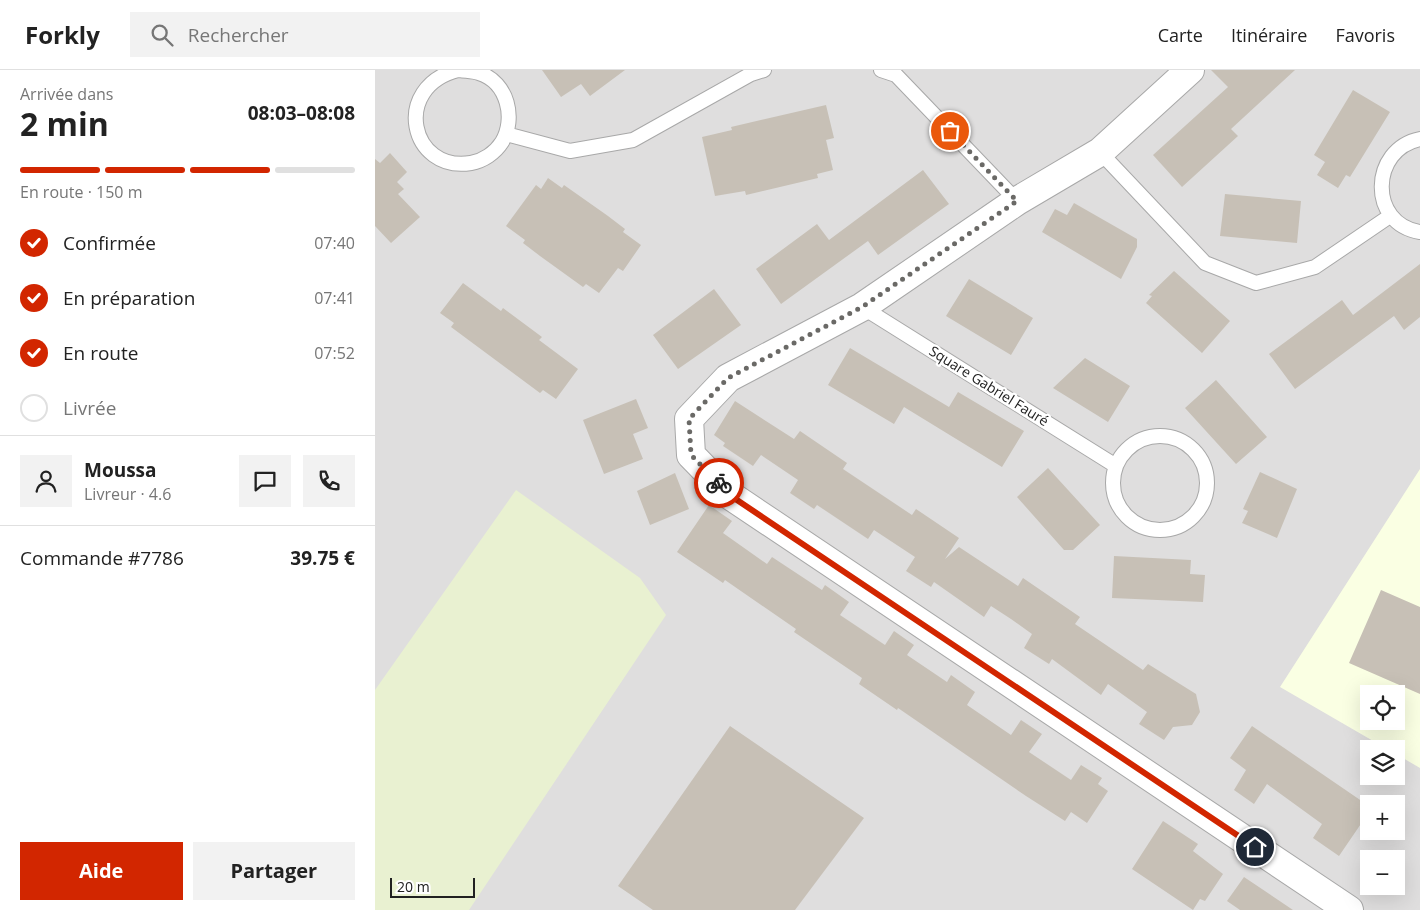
<!DOCTYPE html>
<html lang="fr">
<head>
<meta charset="utf-8">
<style>
	:root { --surface:#fff; --page:#f2f2f2; --text:#222; --muted:#767676; --line:#e0e0e0; --accent:#d22600 }
	body { margin:0; font-family:"Open Sans",sans-serif; background:var(--page); color:var(--text); height:100vh; display:flex; flex-direction:column; font-size:19px; white-space:nowrap }
	* { box-sizing:border-box; margin:0 }
	p { font-size:16px; color:var(--muted) }
	.icon { flex:none; width:28px; height:28px; fill:none; stroke:currentColor; stroke-width:2; stroke-linecap:round; stroke-linejoin:round }
	.map { position:relative; flex:1; overflow:hidden }
	.side { display:flex; flex-direction:column; background:var(--surface); width:375px }
	.side>* { flex:none }
	.tools { position:absolute; left:985px; top:615px; display:grid; gap:10px }
	.tools a { display:grid; place-items:center; width:45px; height:45px; border-radius:0px; background:var(--surface); box-shadow:0 5px 20px #0002; font-size:25px }
	.scale { position:absolute; left:15px; bottom:12px; width:85px; box-sizing:border-box; padding-left:5px; border:2px solid #212121; border-top:0; font-size:14px; line-height:18px; white-space:nowrap; color:#212121; -webkit-text-stroke:4px #fff; paint-order:stroke }
	.pin { position:absolute; display:grid; place-items:center; width:42px; height:42px; color:#fff; margin:-21px; border:2px solid #fff; border-radius:50%; box-shadow:0 1px 5px #0007 }
	.courier { position:absolute; display:grid; place-items:center; width:50px; height:50px; margin:-25px; border:4px solid #d22600; border-radius:50%; background:#fff; color:#222; box-shadow:0 1px 6px #0007 }
	.summary em { font-style:normal; font-weight:700 }
	.summary div { display:flex; flex-direction:column-reverse }
	.summary { display:flex; align-items:center; justify-content:space-between; height:85px; padding:0 20px }
	h1 { font-size:32px; font-weight:700; line-height:38px }
	.bar { display:grid; grid-template-columns:repeat(4,1fr); gap:8px 5px; align-content:center; height:60px; padding:0 20px }
	.bar i { height:6px; border-radius:4px; background:var(--line) }
	.bar .active { background:var(--accent) }
	.bar p { grid-column:span 4 }
	.line { display:flex; align-items:center; gap:12px; padding:0 20px; border-top:1px solid var(--line) }
	.line div { flex:1 }
	.round { display:grid; place-items:center; flex:none; width:52px; height:52px; border-radius:0px; background:var(--page) }
	ol { padding:0 20px; list-style:none }
	li { display:flex; align-items:center; gap:15px; height:55px }
	li p { margin-inline-start:auto }
	li .icon { padding:5px; border-radius:50%; background:var(--accent); color:#fff; stroke-width:4 }
	li:last-child { color:var(--muted) }
	li i { width:28px; height:28px; border:2px solid var(--line); border-radius:50% }
	.action { display:flex; gap:10px; margin-top:auto; padding:10px 20px }
	.action a { flex:1; height:58px; border-radius:0px; background:var(--accent); color:#fff; font-size:20px; font-weight:700; line-height:58px; text-align:center }
	.action a+a { background:var(--page); color:var(--text) }
	header { display:flex; align-items:center; gap:30px; box-sizing:border-box; height:70px; padding:0 25px; background:var(--surface); border-bottom:1px solid var(--line) }
	header strong { font-size:24px }
	nav { display:flex; gap:28px; margin-inline-start:auto; font-size:18px }
	.search { width:350px; height:45px; background:var(--page); display:flex; align-items:center; gap:12px; box-sizing:border-box; padding:0 18px; border-radius:0px; color:var(--muted); font-size:19px }
	main { display:flex; flex:1; min-height:0 }
	.map>svg:first-child { display:block }
	.residential { fill:#dfdede; fill-rule:evenodd }
	.education { fill:#faffe3; fill-rule:evenodd }
	.farmland { fill:#e9f1d1 }
	.building { fill:#c7c0b6 }
	.lines { fill:none; stroke-linecap:round; stroke-linejoin:round }
	.lane-casing { stroke:#a8a8a8; stroke-width:16 }
	.street-casing { stroke:#a8a8a8; stroke-width:30 }
	.lane { stroke:#fff; stroke-width:14 }
	.street { stroke:#fff; stroke-width:28 }
	.done { stroke:#6a6966; stroke-width:5; stroke-dasharray:0 9 }
	.route { stroke:#d22600; stroke-width:6 }
	.labels { text-anchor:middle; stroke-width:4.5; stroke-linejoin:round; paint-order:stroke }
	.street-label { font-size:14px; fill:#212121; stroke:#fff }
</style>
</head>
<body>
<header>
<strong>Forkly</strong>
<div class="search"><svg class="icon" aria-label="search" viewBox="0 0 24 24"><circle cx="10" cy="10" r="6"/><path d="M15 15l6 6"/></svg>Rechercher</div>
<nav><a>Carte</a><a>Itinéraire</a><a>Favoris</a></nav>
</header>
<main>
<section class="side">
<div class="summary"><div><h1>2 min</h1><p>Arrivée dans</p></div><em>08:03–08:08</em></div>
<div class="bar"><i class="active"></i><i class="active"></i><i class="active"></i><i></i><p>En route · 150 m</p></div>
<ol>
<li><svg class="icon" aria-label="check" viewBox="0 0 24 24"><path d="M5 12l5 5 9-10"/></svg>Confirmée<p>07:40</p></li>
<li><svg class="icon" aria-label="check" viewBox="0 0 24 24"><path d="M5 12l5 5 9-10"/></svg>En préparation<p>07:41</p></li>
<li><svg class="icon" aria-label="check" viewBox="0 0 24 24"><path d="M5 12l5 5 9-10"/></svg>En route<p>07:52</p></li>
<li><i></i>Livrée</li>
</ol>
<div class="line" style="height:90px"><a class="round"><svg class="icon" aria-label="person" viewBox="0 0 24 24"><circle cx="12" cy="8" r="4"/><path d="M4 21q1-7 8-7t8 7"/></svg></a><div><b>Moussa</b><p>Livreur · 4.6</p></div><a class="round"><svg class="icon" aria-label="chat" viewBox="0 0 24 24"><path d="M4 5h16v11H9l-5 4z"/></svg></a><a class="round"><svg class="icon" aria-label="phone" viewBox="0 0 24 24"><path d="M5 4h4l2 5-3 2q2 4 5 5l2-3 5 2v4C11 20 4 13 5 4z"/></svg></a></div>
<div class="line" style="height:65px"><div>Commande #7786</div><b>39.75 €</b></div>
<div class="action"><a>Aide</a><a>Partager</a></div>
</section>
<div class="map">
<svg width="1045" height="840" viewBox="0 0 1045 840">
	<rect width="100%" height="100%" fill="#f2f0e7"/>
	<path class="residential" d="M0 0H1045V840H0ZM994 624H1021V651H994ZM994 679H1021V706H994ZM994 734H1021V761H994ZM994 789H1021V816H994Z"/>
	<path class="education" d="M1045 399V698L1021 684V679H1012L905 617ZM994 624H1021V651H994Z"/>
	<path class="farmland" d="M141 420 265 508 291 545 94 840H0V620Z"/>
	<path class="building" d="M167 0H250L215 26 206 14 186 27Z
		M836 0H920L856 59 863 66 807 117 778 85 853 17Z
		M978 20 1015 42 975 107 971 105 963 118 942 105 950 92 939 85Z
		M451 35 459 68 451 70 458 100 442 104 443 108 371 125 370 121 340 126 327 67 357 60 356 57Z
		M15 83 32 102 22 112 29 119 23 124 45 147 16 173 0 156V89L5 93Z
		M548 100 574 134 503 185 493 171 406 234 381 199 442 154 454 170Z
		M173 108 187 118 189 115 233 146 250 159 248 162 266 175 248 201 243 198 224 223 211 214 208 217 165 186 148 173 150 170 131 156 161 115 166 119Z
		M850 124 926 131 922 173 845 166Z
		M699 133 762 169V177L746 209 667 162 680 139 692 145Z
		M1045 194V247L1029 260 1019 246 920 319 894 284 967 230 978 245Z
		M799 201 855 251 827 283 771 233 777 226 774 225Z
		M594 209 658 248 636 285 571 246Z
		M88 213 126 241 128 238 167 267 164 270 203 299 181 329 168 320 165 323 76 257 79 253 65 243Z
		M339 219 366 255 303 299 278 265Z
		M475 278 574 337 583 322 649 361 627 397 529 337 519 354 453 315Z
		M710 288 755 316 733 352 678 318Z
		M841 310 892 367 861 394 810 338Z
		M261 329 273 358 258 364 268 389 229 404 208 350Z
		M360 331 419 369 425 361 472 393 468 399 537 445 541 439 584 468 570 489 584 477 643 516 648 508 705 547 700 554 768 600 773 594 821 624 825 642 817 655 798 657 789 670 764 654 772 642 733 614 726 625 677 589 674 594 649 578 657 564 636 549 616 536 609 547 559 512 556 517 531 501 540 487 499 460 493 469 442 435 439 439 415 423 423 410 386 385 378 396 348 376 350 373 339 365Z
		M673 398 725 455 698 480H689L642 427Z
		M885 402 922 419 902 468 867 453 873 441 868 439Z
		M300 403 314 439 275 455 262 421Z
		M334 435 357 451 348 463 392 494 397 487 447 520 450 515 474 532 465 545 510 575 519 561 539 575 532 585 572 612 576 605 600 622 592 635 636 665 646 650 667 664 654 682 696 710 706 695 727 708 723 714 733 721 712 753 696 742 690 751 651 726 523 638 522 640 484 614 487 608 419 562 421 559 350 510 348 513 302 482Z
		M739 486 816 490 815 504 830 505 828 532 737 528Z
		M1006 520 1045 537V624L974 593Z
		M355 656 489 748 420 840H278L243 816Z
		M877 656 994 736V742L964 786 938 768 947 754 892 714 879 734 859 720 871 700 855 688Z
		M788 751 823 774 818 781 848 804 830 831 825 829 818 840 757 799Z
		M869 807 918 840H865L852 831Z"/>
	<g class="lines">
		<defs>
			<path id="lane" d="M83 0C16 17 35 103 96 93 108 91 120 83 127 72 141 49 133 12 104 3 98 1 91 1 85 0
				M506 0 521 5 642 131
				M131 64 195 81 258 70 376 4 389 0
				M1045 69C995 79 993 154 1045 162
				M725 82 830 193 881 213 940 197 1015 146
				M487 237 741 396
				M738 413a47 47 0 1 1 94 0a47 47 0 1 1-94 0Z"/>
			<path id="street" d="M815 0 725 82 642 131 487 237 353 308 314 349 316 385 356 426 974 840"/>
		</defs>
		<use href="#lane" class="lane-casing"/>
		<use href="#street" class="street-casing"/>
		<use href="#lane" class="lane"/>
		<use href="#street" class="street"/>
	</g>
	<g class="lines">
		<path class="done" d="M344 413 316 385 314 349 353 308 487 237 642 131 575 61"/>
		<path class="route" d="M344 413 356 426 880 777"/>
	</g>
	<g class="labels">
		<g class="street-label">
			<text transform="translate(614 316) rotate(32)" y="5">Square Gabriel Fauré</text>
		</g>
	</g>
</svg>
<div class="tools">
<a><svg class="icon" aria-label="locate" viewBox="0 0 24 24"><circle cx="12" cy="12" r="6"/><path d="M12 2v4M12 18v4M2 12h4M18 12h4"/></svg></a>
<a><svg class="icon" aria-label="layers" viewBox="0 0 24 24"><path d="M12 4l9 5-9 5-9-5zM3 14l9 5 9-5"/></svg></a>
<a>+</a>
<a>−</a>
</div>
<div class="scale">20 m</div>
<div class="pin" style="left:575px;top:61px;background:#ea580c"><svg class="icon" aria-label="bag" viewBox="0 0 24 24"><path d="M5 8h14l-1 12H6zM9 8a3 3 0 0 1 6 0"/></svg></div>
<div class="pin" style="left:880px;top:777px;background:#1f2937"><svg class="icon" aria-label="home" viewBox="0 0 24 24"><path d="M3 11l9-7 9 7M6 9v11h12V9"/></svg></div>
<div class="courier" style="left:344px;top:413px"><svg class="icon" aria-label="bike" viewBox="0 0 24 24"><circle cx="6" cy="16" r="4"/><circle cx="18" cy="16" r="4"/><path d="M6 16l4-8h5l3 8M10 8l3 8H6M13 5h3"/></svg></div>
</div>
</main>
</body>
</html>
